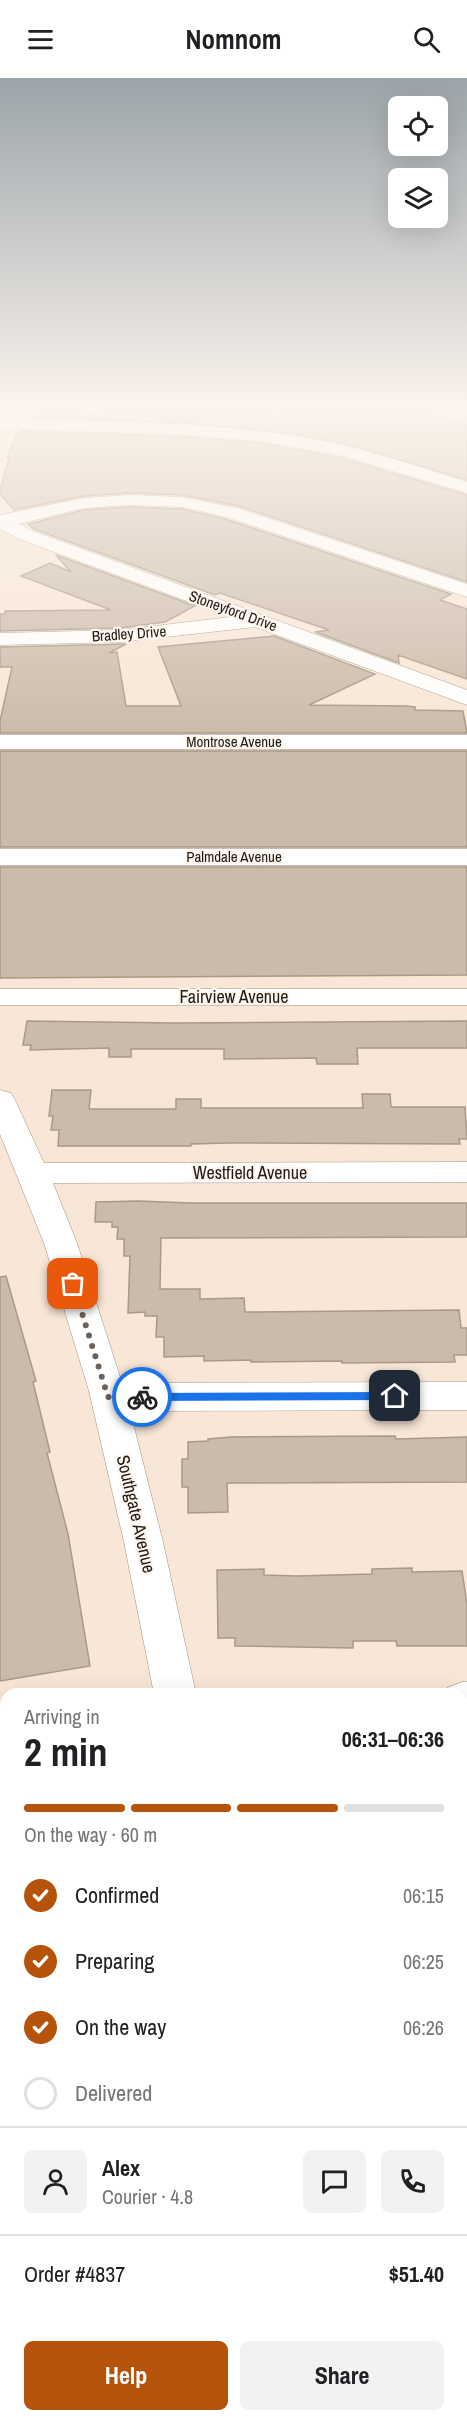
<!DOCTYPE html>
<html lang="en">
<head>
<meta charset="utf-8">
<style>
	:root { --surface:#fff; --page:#f2f2f2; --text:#202124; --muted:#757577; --line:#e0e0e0; --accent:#b45309 }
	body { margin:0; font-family:"Archivo Narrow",sans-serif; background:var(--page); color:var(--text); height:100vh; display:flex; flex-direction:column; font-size:22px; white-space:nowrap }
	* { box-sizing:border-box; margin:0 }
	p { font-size:20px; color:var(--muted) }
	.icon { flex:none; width:33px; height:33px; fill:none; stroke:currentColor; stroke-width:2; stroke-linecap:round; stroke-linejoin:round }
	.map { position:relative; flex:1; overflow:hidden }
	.sheet { position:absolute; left:0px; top:1610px; width:468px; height:734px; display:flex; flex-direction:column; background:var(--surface); border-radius:18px 18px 0 0; box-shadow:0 6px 24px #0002 }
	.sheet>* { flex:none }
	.controls { position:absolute; left:388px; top:18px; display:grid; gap:12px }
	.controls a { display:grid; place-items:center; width:60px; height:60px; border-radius:9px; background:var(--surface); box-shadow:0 6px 24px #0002; font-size:30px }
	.pin { position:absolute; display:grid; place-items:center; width:51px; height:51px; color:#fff; margin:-26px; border-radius:12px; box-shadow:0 3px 9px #0006 }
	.courier { position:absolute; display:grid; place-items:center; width:60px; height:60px; margin:-30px; border:4px solid #1a73e8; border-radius:50%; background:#fff; color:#222; box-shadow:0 2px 8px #0007 }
	.head em { font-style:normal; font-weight:700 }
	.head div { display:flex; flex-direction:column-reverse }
	.head { display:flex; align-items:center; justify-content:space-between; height:102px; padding:0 24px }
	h1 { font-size:39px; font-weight:700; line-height:45px }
	.bar { display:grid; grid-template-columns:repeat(4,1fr); gap:9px 6px; align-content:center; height:72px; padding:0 24px }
	.bar i { height:8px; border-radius:4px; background:var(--line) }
	.bar .active { background:var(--accent) }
	.bar p { grid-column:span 4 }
	.line { display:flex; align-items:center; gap:15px; padding:0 24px; border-top:2px solid var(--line) }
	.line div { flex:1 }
	.round { display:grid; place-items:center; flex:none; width:63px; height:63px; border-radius:9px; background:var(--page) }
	ol { padding:0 24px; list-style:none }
	li { display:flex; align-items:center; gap:18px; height:66px }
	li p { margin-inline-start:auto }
	li .icon { padding:6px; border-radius:50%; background:var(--accent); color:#fff; stroke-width:4 }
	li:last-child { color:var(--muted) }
	li i { width:33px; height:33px; border:3px solid var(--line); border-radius:50% }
	.button { display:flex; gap:12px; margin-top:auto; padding:12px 24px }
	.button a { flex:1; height:69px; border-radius:9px; background:var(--accent); color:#fff; font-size:24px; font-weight:700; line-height:69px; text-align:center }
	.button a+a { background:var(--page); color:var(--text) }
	header { display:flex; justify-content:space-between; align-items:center; height:78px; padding:0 24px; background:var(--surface); font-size:27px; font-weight:700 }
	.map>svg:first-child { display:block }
	.building { fill:#cbbbaa; stroke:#a89989; stroke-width:1.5 }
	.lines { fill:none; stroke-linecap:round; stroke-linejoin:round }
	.minor-casing { stroke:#a19282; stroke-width:1 }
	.minor { fill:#fff; fill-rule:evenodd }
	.route { fill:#1a73e8 }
	.done { stroke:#6c6259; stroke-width:6; stroke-dasharray:0 10.8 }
	.labels { text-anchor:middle; stroke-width:4.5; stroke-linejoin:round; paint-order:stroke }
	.far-street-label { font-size:15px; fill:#211b15; stroke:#fdf6ef }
	.street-label { font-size:18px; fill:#211b15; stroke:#fdf6ef }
</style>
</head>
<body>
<header><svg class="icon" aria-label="menu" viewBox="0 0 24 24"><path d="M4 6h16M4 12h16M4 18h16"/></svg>Nomnom<svg class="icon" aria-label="search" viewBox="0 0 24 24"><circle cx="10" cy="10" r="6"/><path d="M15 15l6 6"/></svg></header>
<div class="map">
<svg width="467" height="2342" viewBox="0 0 467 2342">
	<rect width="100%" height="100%" fill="#f8e7d6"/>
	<path class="building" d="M170 328 218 329 217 331 282 336 284 328H405L467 347V402L361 370 296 356 187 345 35 340 42 332 103 337 105 331 169 333Z
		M22 353 187 359 260 365 338 379 467 417V504L238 428 182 417 130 415 84 418 14 432 0 416V412L9 380 7 379 16 359Z
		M130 429 182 431 225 441 451 516 440 522 467 531V601L398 577 399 585 315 554 329 552 220 515 215 517 34 451 28 446 84 432Z
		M56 477 195 528 165 544 121 550 0 553V536H5V533L111 532 21 498 50 485 71 494Z
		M274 558 375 596 309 627 406 628 415 629V632L463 633 467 655H0V643L12 589H0V569L126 566 109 575 117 574 126 628H181L158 569Z
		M0 673H467V769H0Z
		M0 789H467V897L0 900Z
		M27 943 175 945 467 943V970H357L358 986H317L316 980 224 981V971H131V979H109V970L30 972 31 967H23Z
		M52 1012H91L89 1031H176V1021H201V1030H363L362 1016H390L391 1029H465L467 1061H459L460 1066 228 1065 191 1066V1068H58L59 1052H51L53 1038H49Z
		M138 1123 191 1125H467V1159L161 1160 160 1211H200V1221L244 1220 245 1234 459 1232 461 1250H467V1277H454L455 1284 342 1285V1283L251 1284V1282L204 1283V1278L164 1279V1259H156L157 1238H145V1234L128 1235 130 1178H124V1161H117L118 1149H112V1144H95L96 1124Z
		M6 1198 36 1303 33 1304 50 1374 47 1375 68 1456 90 1588 0 1603V1199Z
		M395 1358 396 1361 467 1359V1404L227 1405 228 1434 188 1435V1409H182V1381H188V1364L208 1363V1361L231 1359Z
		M412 1490V1494L462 1493 467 1526V1568H397L396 1563H353V1570L235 1568V1560H218L217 1492 264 1491V1497L297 1498 372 1496V1491Z"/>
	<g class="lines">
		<defs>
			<path id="minor" d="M431 328H457L467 331V341L433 331Z
				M5 341C102 344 200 343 296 358 354 367 411 386 467 404V415L339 377 260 363 187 357 0 350V342Z
				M130 417 182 419 237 430 467 506V519L226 439 182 429 130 427 84 430 19 446 33 453 467 612V627L255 549 121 564 0 567V555L121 552 230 539 19 461 0 451V437L84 420Z
				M0 657H467V671H0Z
				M0 771H467V787H0Z
				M0 911H467V927H0Z
				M0 1012 11 1015 15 1022 44 1085 467 1084V1104L53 1105 77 1165 122 1305 467 1304V1332L130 1333 163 1464 196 1616H154L124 1464 89 1313 44 1165 0 1056Z
				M462 1604H467V1642H462V1616H445L447 1610Z
				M6 1633V1671L0 1672V1634Z
				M462 2027H467V2077H462Z
				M210 2337H266V2342H210Z"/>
		</defs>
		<use href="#minor" class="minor-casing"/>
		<use href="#minor" class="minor"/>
	</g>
	<linearGradient id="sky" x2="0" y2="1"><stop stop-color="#9ba4a9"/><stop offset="0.5" stop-color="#fcf4ed"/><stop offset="1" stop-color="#fcf4ed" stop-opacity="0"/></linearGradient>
	<rect width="467" height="656" fill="url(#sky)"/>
	<path class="route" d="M395 1314 401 1318 395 1322 142 1323 136 1319 142 1315Z"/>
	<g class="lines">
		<path class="done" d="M73 1206 108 1319H142"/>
	</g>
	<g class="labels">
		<g class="far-street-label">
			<text transform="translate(233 533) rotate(20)" y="5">Stoneyford Drive</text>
			<text transform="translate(129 556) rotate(-4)" y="5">Bradley Drive</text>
			<text x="234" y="669">Montrose Avenue</text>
			<text x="234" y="784">Palmdale Avenue</text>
		</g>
		<g class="street-label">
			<text x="234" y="925">Fairview Avenue</text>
			<text x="250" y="1101">Westfield Avenue</text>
			<text transform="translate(136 1436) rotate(77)" y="6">Southgate Avenue</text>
		</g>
	</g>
</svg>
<div class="controls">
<a><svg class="icon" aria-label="locate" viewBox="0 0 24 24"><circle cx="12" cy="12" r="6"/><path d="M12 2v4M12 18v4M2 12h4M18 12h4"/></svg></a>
<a><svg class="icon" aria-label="layers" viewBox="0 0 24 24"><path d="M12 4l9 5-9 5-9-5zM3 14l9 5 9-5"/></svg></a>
</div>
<div class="pin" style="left:73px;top:1206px;background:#ea580c"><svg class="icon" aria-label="bag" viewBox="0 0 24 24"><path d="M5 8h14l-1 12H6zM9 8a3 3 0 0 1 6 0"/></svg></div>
<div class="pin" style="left:395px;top:1318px;background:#1f2937"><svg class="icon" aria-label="home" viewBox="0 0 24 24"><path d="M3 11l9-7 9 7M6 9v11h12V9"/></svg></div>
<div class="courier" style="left:142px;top:1319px"><svg class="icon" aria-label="bike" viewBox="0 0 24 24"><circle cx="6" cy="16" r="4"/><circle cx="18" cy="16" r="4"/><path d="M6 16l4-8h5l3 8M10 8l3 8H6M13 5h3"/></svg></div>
<section class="sheet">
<div class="head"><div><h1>2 min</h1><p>Arriving in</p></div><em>06:31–06:36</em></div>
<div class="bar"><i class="active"></i><i class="active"></i><i class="active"></i><i></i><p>On the way · 60 m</p></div>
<ol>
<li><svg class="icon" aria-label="check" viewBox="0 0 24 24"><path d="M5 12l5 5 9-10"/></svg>Confirmed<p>06:15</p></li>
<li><svg class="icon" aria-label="check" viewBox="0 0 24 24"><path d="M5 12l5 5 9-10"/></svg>Preparing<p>06:25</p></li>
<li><svg class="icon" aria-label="check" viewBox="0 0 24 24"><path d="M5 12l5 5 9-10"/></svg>On the way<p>06:26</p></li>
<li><i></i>Delivered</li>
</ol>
<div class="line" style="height:108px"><a class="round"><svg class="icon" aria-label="person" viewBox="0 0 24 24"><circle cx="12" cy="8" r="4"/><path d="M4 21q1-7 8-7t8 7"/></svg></a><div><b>Alex</b><p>Courier · 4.8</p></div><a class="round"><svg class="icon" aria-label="chat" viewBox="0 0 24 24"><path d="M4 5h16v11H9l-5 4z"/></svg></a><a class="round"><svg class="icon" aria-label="phone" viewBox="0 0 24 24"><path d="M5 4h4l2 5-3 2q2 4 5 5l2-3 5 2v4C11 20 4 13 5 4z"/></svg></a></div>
<div class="line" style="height:78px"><div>Order #4837</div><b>$51.40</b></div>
<div class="button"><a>Help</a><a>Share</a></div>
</section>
</div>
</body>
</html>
